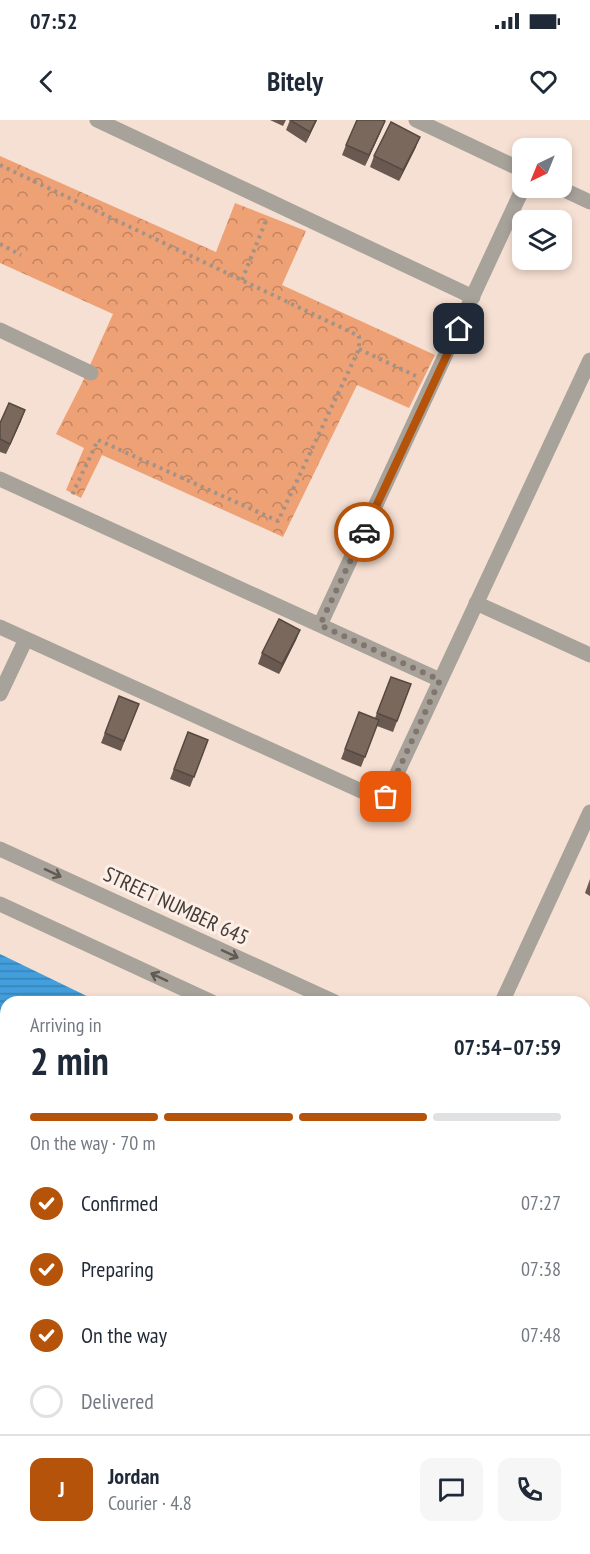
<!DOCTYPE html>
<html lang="en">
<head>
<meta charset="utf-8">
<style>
	:root { --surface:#fff; --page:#f6f6f7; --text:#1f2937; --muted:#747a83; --line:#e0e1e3; --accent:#b45309 }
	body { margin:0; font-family:"PT Sans Narrow",sans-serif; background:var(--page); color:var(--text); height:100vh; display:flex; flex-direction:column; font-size:22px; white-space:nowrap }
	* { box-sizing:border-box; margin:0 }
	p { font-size:20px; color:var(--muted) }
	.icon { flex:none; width:33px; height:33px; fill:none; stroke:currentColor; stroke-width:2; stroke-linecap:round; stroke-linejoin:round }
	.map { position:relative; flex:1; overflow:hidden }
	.panel { position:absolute; left:0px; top:876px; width:591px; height:558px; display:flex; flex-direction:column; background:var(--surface); border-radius:18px 18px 0 0; box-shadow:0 3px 9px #0003 }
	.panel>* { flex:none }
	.needle { width:39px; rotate:223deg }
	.tools { position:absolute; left:512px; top:18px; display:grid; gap:12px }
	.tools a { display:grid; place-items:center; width:60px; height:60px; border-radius:12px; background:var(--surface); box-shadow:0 3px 9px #0003; font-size:30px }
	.pin { position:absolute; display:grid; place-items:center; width:51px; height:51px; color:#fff; margin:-26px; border-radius:12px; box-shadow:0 3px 9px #0006 }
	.courier { position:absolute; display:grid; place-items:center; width:60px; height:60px; margin:-30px; border:4px solid #b45309; border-radius:50%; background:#fff; color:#222; box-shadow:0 2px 8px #0007 }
	.headline em { font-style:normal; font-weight:700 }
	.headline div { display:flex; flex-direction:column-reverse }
	.headline { display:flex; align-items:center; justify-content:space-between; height:102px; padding:0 30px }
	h1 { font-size:39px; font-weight:700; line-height:45px }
	.bar { display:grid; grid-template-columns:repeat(4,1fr); gap:9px 6px; align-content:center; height:72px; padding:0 30px }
	.bar i { height:8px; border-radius:4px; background:var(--line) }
	.bar .current { background:var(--accent) }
	.bar p { grid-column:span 4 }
	.line { display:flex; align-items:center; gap:15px; padding:0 30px; border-top:2px solid var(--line) }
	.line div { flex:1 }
	.round { display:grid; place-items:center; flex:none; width:63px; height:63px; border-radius:12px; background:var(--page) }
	ol { padding:0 30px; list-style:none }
	li { display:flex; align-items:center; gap:18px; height:66px }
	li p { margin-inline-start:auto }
	li .icon { padding:6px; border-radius:50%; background:var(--accent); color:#fff; stroke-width:4 }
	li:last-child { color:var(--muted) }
	li i { width:33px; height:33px; border:3px solid var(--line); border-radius:50% }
	.status { display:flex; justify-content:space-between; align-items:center; height:42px; padding:0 30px; background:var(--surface); direction:ltr }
	.status svg { height:16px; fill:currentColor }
	header { display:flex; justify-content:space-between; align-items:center; height:78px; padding:0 30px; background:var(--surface); font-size:27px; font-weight:700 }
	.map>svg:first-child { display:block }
	.park { fill:url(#park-crowns) }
	.water { fill:url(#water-rules) }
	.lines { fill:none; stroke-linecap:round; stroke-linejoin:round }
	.path { stroke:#a29289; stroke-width:4; stroke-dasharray:3 4.5; stroke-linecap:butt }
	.minor { stroke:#a7a29a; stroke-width:15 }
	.wall { fill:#6a5950 }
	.shaded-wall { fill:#564941 }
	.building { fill:#7b685d; stroke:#564941; stroke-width:1.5 }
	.oneway { stroke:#625a54 }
	.done { stroke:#82756d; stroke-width:6; stroke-dasharray:0 10.8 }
	.route { stroke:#b45309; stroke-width:8 }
	.labels { text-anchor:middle; stroke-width:6; stroke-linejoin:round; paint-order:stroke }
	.street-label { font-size:21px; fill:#443b36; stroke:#fcefe7 }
</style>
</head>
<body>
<div class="status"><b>07:52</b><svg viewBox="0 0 49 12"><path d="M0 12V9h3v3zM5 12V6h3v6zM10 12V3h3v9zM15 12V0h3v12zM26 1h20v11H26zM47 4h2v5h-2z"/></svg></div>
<header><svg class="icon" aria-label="back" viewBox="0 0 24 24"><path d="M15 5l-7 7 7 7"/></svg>Bitely<svg class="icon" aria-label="heart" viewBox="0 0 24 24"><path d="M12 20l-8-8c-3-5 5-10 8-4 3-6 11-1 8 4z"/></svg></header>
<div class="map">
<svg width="590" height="1434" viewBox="0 0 590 1434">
	<defs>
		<pattern id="park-crowns" width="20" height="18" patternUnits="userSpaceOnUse" patternTransform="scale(1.5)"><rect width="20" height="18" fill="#eda174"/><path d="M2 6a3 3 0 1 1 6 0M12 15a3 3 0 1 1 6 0" fill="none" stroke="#c28460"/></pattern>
		<pattern id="water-rules" width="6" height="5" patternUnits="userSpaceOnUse" patternTransform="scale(1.5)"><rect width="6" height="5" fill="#429edc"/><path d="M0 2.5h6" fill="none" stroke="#3982b3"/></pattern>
	</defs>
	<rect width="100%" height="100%" fill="#f6e0d3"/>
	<path class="park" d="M0 36 216 132 235 83 306 111 282 165 435 235 409 288 357 265 283 417 102 335 81 378 66 370 84 328 56 314 82 263 113 194 0 143Z"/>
	<path class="water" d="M0 834 99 882H6V1428H585V1116L590 1118V1434H0Z"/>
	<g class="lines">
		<path class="path" d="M0 45 359 216V229L278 401 98 320 72 375
			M0 124 21 135
			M242 160 267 98
			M359 229 416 256"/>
		<path class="minor" d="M97 0 473 177
			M416 0 522 50
			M560 68 590 82
			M0 210 91 253
			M0 359 440 560
			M476 483 590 535
			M320 505 523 68
			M0 507 379 679H383L386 677 590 240
			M0 574 26 519
			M0 729 335 882
			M0 784 212 882
			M502 882 590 692
			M585 997 590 999
			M585 1055 590 1057"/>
	</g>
	<path class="wall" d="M270 0H286L283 6Z
		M290 0H317L306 23 286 10Z
		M381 11 365 46 342 35 346 25Z
		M416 27 399 61 370 47 374 36Z
		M21 301 6 334 0 332V303Z
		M300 510 296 520 279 554 258 544 262 533Z
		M391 557 411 564 393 612 377 606 361 647 341 639 359 592 375 598Z
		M119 576 139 584 121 631 101 623Z
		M188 612 208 620 190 667 170 659Z
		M590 759V776L585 773Z"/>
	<path class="shaded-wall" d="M316 0H317L306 23 310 12Z
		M385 1 381 11 365 46 369 35Z
		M420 17 416 27 399 61 403 50Z
		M25 290 21 301 6 334 10 324Z
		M300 510 296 520 279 554 282 544Z"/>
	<path class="building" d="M290 0H316L310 12Z
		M357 0H383L385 1 369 35 346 25Z
		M391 2 420 17 403 50 374 36Z
		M9 283 25 290 10 324 0 319V303Z
		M279 499 300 510 282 544 262 533Z
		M391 557 411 564 397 601 377 593Z
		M119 576 139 584 124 621 105 613Z
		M359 592 379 600 365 637 345 629Z
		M188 612 208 620 194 657 174 649Z"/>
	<defs><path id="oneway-shaft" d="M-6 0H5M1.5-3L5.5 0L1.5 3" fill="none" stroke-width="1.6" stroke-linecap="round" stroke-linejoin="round" transform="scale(1.5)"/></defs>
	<g class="oneway">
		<use href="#oneway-shaft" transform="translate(53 753) rotate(25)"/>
		<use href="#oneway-shaft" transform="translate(230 834) rotate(25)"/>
		<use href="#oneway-shaft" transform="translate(159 857) rotate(-155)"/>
	</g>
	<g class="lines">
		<path class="done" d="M364 412 320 505 440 560 386 677"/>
		<path class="route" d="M364 412 459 209"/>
	</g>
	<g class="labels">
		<g class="street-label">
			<text transform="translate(176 786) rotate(25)" y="7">STREET NUMBER 645</text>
		</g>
	</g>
</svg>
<div class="tools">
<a><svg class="needle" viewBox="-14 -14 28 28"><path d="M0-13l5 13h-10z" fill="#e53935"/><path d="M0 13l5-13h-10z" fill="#747a83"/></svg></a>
<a><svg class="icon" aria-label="layers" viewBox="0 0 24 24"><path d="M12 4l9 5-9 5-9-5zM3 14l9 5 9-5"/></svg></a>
</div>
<div class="pin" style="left:386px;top:677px;background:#ea580c"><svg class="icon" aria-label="bag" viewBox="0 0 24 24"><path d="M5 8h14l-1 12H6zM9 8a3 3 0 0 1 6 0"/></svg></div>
<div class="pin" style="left:459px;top:209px;background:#1f2937"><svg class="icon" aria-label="home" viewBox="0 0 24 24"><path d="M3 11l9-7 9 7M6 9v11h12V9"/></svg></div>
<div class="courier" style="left:364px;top:412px"><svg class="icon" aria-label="car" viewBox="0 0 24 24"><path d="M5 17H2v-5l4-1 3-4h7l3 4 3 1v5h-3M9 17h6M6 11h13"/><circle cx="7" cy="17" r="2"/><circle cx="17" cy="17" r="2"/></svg></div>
<section class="panel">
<div class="headline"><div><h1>2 min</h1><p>Arriving in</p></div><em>07:54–07:59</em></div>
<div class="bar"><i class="current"></i><i class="current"></i><i class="current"></i><i></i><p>On the way · 70 m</p></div>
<ol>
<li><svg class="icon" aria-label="check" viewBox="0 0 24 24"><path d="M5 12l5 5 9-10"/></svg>Confirmed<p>07:27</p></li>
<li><svg class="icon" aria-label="check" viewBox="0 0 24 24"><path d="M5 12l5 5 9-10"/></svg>Preparing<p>07:38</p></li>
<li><svg class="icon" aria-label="check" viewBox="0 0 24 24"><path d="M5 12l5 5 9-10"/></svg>On the way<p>07:48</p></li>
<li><i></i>Delivered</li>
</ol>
<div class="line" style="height:108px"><b class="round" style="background:var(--accent);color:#fff">J</b><div><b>Jordan</b><p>Courier · 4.8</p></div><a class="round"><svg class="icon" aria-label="chat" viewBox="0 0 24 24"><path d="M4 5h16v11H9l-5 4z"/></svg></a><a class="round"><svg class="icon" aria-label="phone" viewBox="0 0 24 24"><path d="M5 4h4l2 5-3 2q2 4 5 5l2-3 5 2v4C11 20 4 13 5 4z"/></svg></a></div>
</section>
</div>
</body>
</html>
